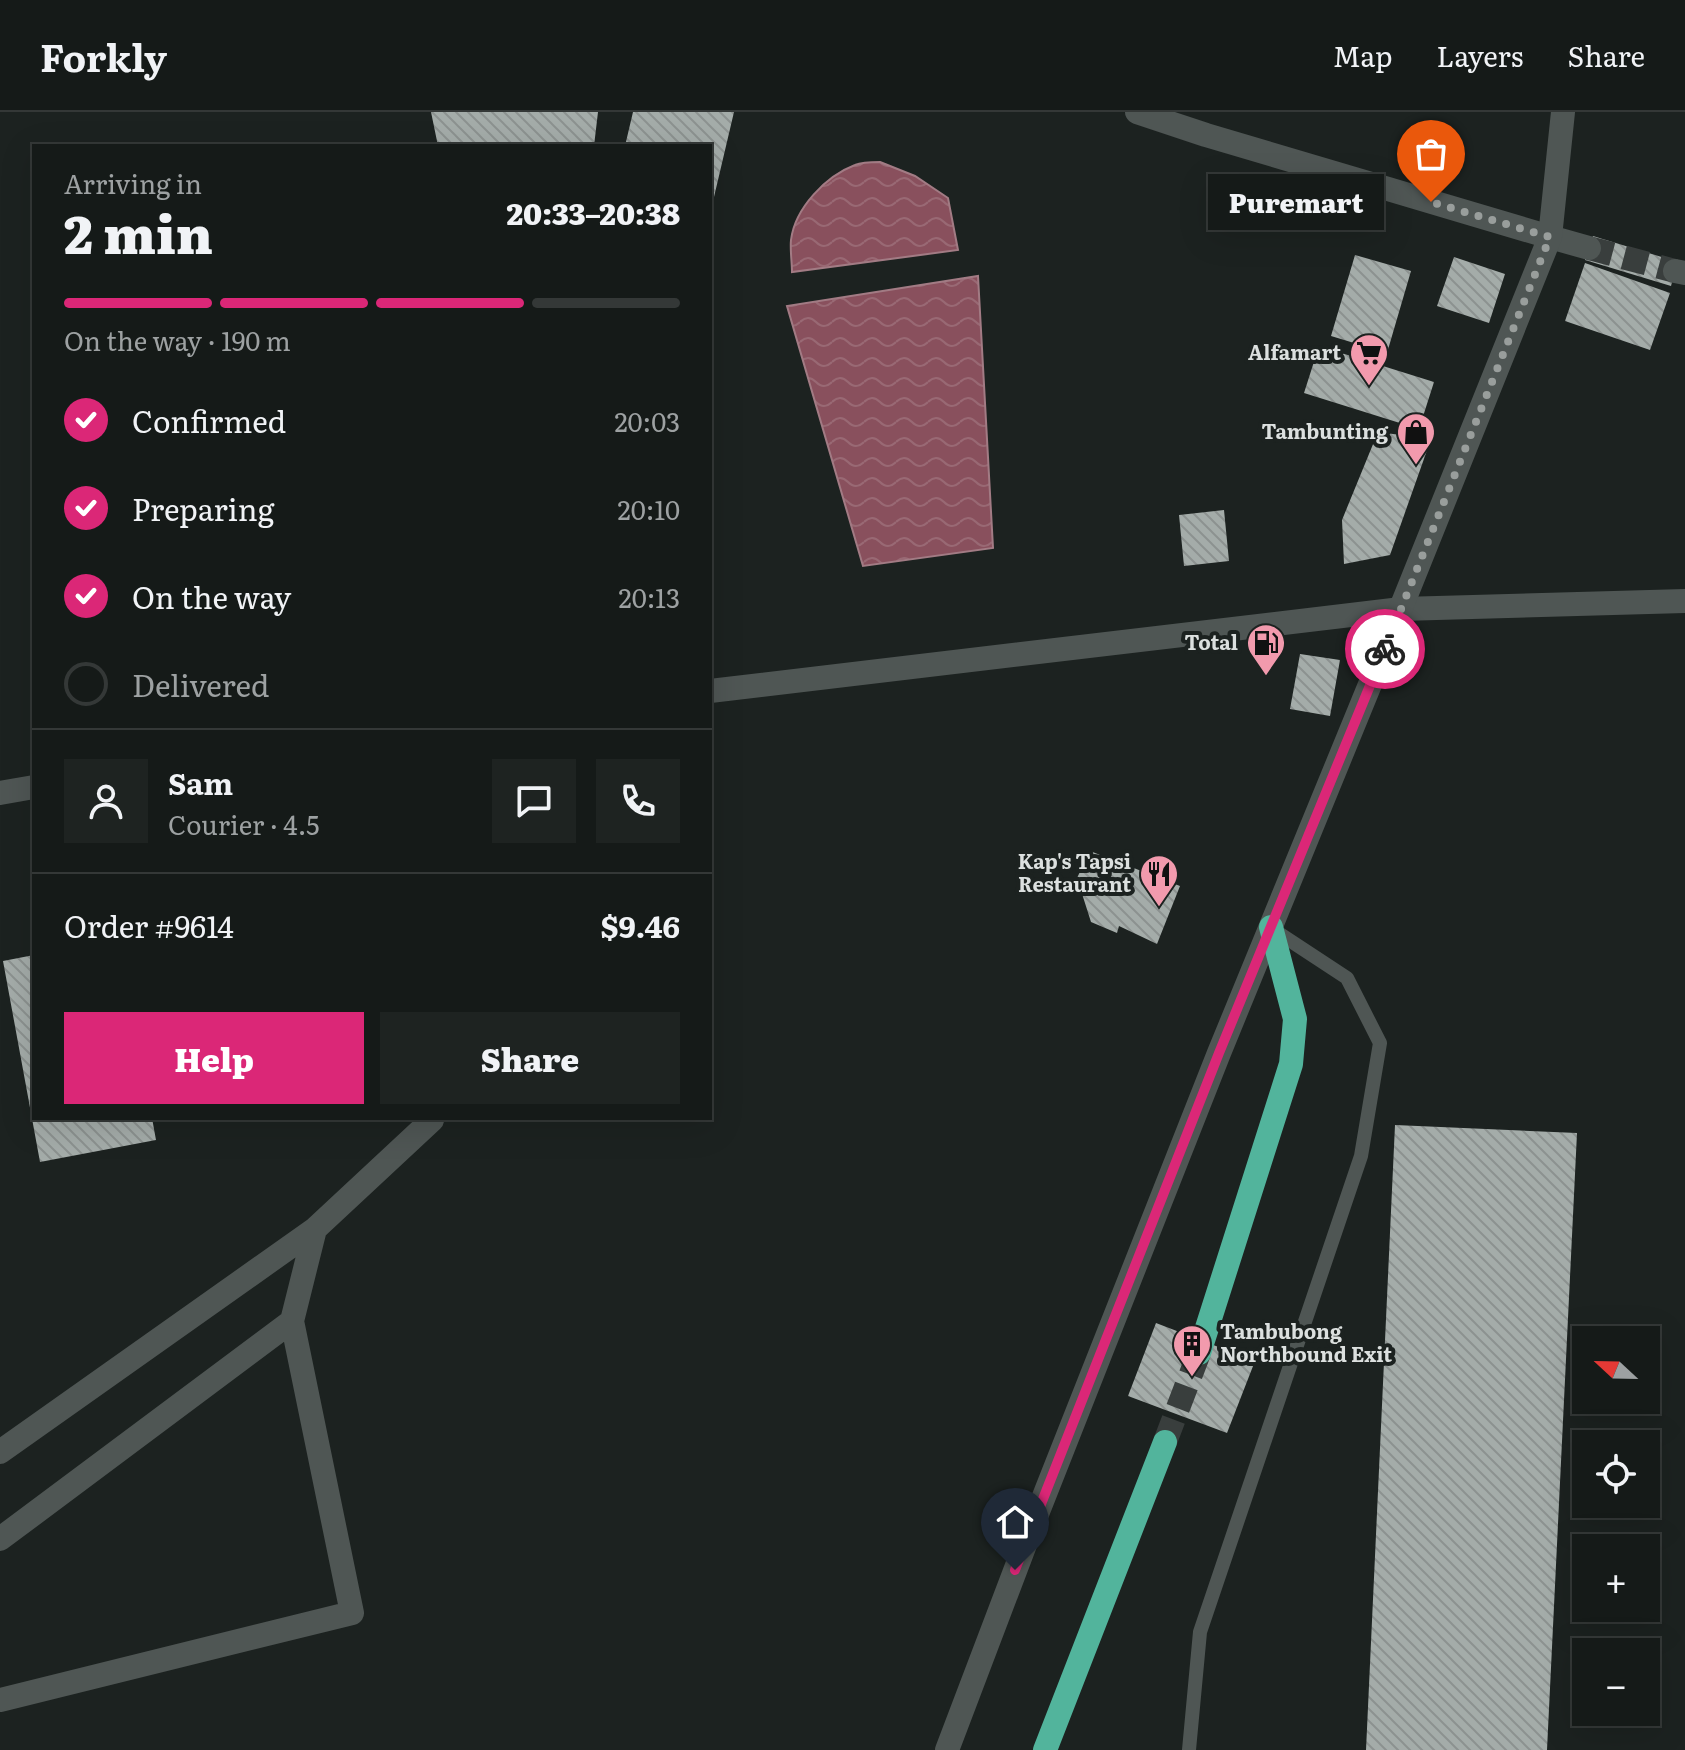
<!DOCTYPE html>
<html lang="en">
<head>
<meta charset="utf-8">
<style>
	:root { --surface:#151a18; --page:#1e2321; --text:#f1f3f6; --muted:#9da1a2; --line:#343837; --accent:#db2777 }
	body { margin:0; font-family:Literata,serif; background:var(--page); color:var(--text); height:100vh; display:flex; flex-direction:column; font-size:30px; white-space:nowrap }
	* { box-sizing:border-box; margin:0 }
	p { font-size:26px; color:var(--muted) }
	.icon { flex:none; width:44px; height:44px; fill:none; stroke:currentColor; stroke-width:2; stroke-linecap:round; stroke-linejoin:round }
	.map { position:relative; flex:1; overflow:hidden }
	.panel { position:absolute; left:32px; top:32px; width:680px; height:976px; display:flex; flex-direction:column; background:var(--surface); border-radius:0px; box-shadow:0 8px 32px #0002,0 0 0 2px var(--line) }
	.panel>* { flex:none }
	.needle { width:52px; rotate:292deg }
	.controls { position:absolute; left:1572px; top:1214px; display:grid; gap:16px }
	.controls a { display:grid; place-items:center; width:88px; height:88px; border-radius:0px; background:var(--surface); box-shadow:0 8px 32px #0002,0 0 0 2px var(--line); font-size:40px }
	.pin { position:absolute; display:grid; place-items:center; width:68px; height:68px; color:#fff; margin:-82px -34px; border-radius:50% 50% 50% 0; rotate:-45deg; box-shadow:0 0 8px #0007 }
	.pin .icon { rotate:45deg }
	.courier { position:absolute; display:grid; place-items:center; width:80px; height:80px; margin:-40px; border:6px solid #db2777; border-radius:50%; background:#fff; color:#222; box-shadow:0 2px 10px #0007 }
	.bubble { position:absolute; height:56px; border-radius:0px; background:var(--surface); box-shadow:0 8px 32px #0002,0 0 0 2px var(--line); font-size:26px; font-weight:800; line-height:56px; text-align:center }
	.headline em { font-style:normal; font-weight:800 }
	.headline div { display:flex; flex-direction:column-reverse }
	.headline { display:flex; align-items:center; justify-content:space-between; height:136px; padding:0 32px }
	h1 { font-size:52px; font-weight:800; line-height:60px }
	.bar { display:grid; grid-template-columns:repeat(4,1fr); gap:12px 8px; align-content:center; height:96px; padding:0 32px }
	.bar i { height:10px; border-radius:6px; background:var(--line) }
	.bar .active { background:var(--accent) }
	.bar p { grid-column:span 4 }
	.line { display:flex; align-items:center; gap:20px; padding:0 32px; border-top:2px solid var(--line) }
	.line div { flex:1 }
	.round { display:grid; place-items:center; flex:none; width:84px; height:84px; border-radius:0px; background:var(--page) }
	ol { padding:0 32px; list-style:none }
	li { display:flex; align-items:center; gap:24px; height:88px }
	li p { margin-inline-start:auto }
	li .icon { padding:8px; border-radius:50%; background:var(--accent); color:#fff; stroke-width:4 }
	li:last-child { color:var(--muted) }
	li i { width:44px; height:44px; border:4px solid var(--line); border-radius:50% }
	.action { display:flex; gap:16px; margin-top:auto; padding:16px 32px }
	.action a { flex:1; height:92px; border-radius:0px; background:var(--accent); color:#fff; font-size:32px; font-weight:800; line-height:92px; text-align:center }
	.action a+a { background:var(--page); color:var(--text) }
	header { display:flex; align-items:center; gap:48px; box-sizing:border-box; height:112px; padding:0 40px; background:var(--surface); border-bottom:2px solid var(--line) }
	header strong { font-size:38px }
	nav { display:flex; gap:44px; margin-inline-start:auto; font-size:28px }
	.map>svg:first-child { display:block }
	.water { fill:url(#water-waves); stroke:#a27b84; stroke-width:2 }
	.building { fill:url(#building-back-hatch) }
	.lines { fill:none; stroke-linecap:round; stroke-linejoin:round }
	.street-tunnel { stroke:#393e3d; stroke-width:24; stroke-dasharray:24 12; stroke-linecap:butt }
	.highway-tunnel { stroke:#393e3d; stroke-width:24; stroke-dasharray:24 12; stroke-linecap:butt }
	.lane { stroke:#4f5654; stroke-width:14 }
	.street { stroke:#4f5654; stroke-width:24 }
	.secondary { stroke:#4f5654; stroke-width:24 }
	.highway { stroke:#52b49c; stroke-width:24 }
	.done { stroke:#999e9c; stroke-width:8; stroke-dasharray:0 14.4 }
	.route { stroke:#db2777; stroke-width:10 }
	.labels { text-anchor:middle; stroke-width:8; stroke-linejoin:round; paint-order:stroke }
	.poi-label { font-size:20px; font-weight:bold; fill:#dce0df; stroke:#1c2220; text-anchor:end }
</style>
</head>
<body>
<header>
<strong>Forkly</strong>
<nav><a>Map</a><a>Layers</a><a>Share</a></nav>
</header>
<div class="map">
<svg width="1685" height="1638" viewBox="0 0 1685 1638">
	<defs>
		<pattern id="water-waves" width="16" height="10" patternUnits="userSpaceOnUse" patternTransform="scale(2)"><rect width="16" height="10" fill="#89505d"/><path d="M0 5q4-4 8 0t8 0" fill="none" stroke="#996974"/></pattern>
		<pattern id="building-back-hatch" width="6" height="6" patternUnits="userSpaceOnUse" patternTransform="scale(2)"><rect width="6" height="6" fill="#a4aca9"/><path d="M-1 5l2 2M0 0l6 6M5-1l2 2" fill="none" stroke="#8c9290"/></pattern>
	</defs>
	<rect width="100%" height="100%" fill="#1c2220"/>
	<path class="water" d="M880 50 915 64 948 86 958 138 792 160C792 150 790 138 791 128 795 96 826 64 855 53 862 50 872 50 880 50Z
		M978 164 993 436 863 454 787 194Z"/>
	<path class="building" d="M431 0H598L594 34H438Z
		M633 0H734L714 85 710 84V34H625Z
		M1593 124 1678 150 1671 174 1585 148Z
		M1355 143 1411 159 1387 241 1331 224Z
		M1454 145 1505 162 1489 211 1437 194Z
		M1585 151 1670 181 1650 238 1565 209Z
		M1319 234 1434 270 1419 317 1304 281Z
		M1378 320 1431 327 1390 443 1344 452 1342 408Z
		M1224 398 1229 449 1184 454 1179 403Z
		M1300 542 1340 548 1330 604 1290 597Z
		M1090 739 1180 774 1157 832 1119 814 1117 821 1091 810 1077 766Z
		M34 843V1006H152L156 1028 40 1050 3 849Z
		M1395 1013 1577 1021 1547 1638H1366Z
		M1156 1211 1255 1249 1227 1321 1128 1284Z"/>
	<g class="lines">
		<path class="street-tunnel" d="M1589 136 1675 159"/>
		<path class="highway-tunnel" d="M1165 1330 1199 1241"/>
		<path class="lane" d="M1189 1638 1200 1520 1361 1044 1380 931 1347 866 1271 816"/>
		<path class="street" d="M1550 125 1589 136
			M1675 159 1685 161
			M710 579 1401 497 1685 489
			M0 681 34 675
			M0 1340 315 1117 432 1008 431 1006
			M0 1427 292 1209 315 1117
			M0 1588 352 1501 292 1209"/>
		<path class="secondary" d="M1137 0 1206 23 1550 125
			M947 1638 1026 1430 1219 941 1380 548 1550 125 1563 0"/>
		<path class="highway" d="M1199 1241 1291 952 1295 907 1271 815
			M1045 1638 1165 1330"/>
	</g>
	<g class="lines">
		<path class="done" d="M1385 537 1550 125 1431 90"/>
		<path class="route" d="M1015 1458 1219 941 1385 537"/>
	</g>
	<defs>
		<symbol id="supermarket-pin" viewBox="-11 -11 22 30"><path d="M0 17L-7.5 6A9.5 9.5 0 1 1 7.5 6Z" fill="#f29aad" stroke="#1c2220"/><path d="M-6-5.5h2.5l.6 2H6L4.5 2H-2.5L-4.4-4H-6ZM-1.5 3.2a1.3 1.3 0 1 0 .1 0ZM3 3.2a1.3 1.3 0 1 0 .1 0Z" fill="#111"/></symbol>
		<symbol id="shop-pin" viewBox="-11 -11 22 30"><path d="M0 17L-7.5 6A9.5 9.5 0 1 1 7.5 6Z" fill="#f29aad" stroke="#1c2220"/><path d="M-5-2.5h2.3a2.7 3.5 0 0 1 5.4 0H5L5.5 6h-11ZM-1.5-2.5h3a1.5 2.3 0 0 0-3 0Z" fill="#111"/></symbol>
		<symbol id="fuel-pin" viewBox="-11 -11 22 30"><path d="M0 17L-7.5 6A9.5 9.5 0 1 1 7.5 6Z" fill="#f29aad" stroke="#1c2220"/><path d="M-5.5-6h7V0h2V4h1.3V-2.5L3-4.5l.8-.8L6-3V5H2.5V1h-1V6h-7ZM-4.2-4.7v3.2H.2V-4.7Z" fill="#111"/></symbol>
		<symbol id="restaurant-pin" viewBox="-11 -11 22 30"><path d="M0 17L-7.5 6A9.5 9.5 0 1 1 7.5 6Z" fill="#f29aad" stroke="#1c2220"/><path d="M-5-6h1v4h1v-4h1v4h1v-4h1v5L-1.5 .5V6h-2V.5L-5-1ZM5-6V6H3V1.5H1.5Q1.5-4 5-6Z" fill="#111"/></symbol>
		<symbol id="building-pin" viewBox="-11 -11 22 30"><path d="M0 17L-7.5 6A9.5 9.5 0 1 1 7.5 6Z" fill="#f29aad" stroke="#1c2220"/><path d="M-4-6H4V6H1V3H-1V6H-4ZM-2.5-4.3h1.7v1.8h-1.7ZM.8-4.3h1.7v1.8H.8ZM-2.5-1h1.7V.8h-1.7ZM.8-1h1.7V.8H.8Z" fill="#111"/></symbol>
	</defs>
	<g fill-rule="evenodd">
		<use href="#supermarket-pin" x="1347" y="219" width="44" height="60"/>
		<use href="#shop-pin" x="1394" y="298" width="44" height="60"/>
		<use href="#fuel-pin" x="1244" y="509" width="44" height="60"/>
		<use href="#restaurant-pin" x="1137" y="740" width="44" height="60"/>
		<use href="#building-pin" x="1170" y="1210" width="44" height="60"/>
	</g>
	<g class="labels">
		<g class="poi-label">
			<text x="1341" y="248">Alfamart</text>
			<text x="1388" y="327">Tambunting</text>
			<text x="1238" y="538">Total</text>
			<text x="1131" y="757">Kap's Tapsi<tspan x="1131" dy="23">Restaurant</tspan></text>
			<text x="1220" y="1227" text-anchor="start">Tambubong<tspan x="1220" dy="23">Northbound Exit</tspan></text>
		</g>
	</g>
</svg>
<div class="controls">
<a><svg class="needle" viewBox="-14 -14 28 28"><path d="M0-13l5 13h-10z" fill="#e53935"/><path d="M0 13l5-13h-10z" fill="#9da1a2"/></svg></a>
<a><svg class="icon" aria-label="locate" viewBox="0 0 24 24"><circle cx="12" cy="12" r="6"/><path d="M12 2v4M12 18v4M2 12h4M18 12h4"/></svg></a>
<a>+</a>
<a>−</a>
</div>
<div class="pin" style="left:1431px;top:90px;background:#ea580c"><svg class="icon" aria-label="bag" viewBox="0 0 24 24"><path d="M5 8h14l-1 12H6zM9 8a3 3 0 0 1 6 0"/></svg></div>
<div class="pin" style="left:1015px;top:1458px;background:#1f2937"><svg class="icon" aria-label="home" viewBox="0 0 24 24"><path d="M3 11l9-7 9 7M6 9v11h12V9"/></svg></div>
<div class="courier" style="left:1385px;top:537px"><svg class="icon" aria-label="bike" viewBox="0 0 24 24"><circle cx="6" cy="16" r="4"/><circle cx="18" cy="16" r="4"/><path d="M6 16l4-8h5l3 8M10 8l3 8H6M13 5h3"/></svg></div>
<div class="bubble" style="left:1208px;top:62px;width:176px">Puremart</div>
<section class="panel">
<div class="headline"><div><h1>2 min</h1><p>Arriving in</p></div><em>20:33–20:38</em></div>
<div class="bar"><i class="active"></i><i class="active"></i><i class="active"></i><i></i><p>On the way · 190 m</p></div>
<ol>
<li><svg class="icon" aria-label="check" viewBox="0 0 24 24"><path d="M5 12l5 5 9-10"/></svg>Confirmed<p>20:03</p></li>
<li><svg class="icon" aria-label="check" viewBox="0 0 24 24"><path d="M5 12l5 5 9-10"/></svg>Preparing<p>20:10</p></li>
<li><svg class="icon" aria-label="check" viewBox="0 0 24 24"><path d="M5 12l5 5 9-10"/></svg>On the way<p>20:13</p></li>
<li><i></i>Delivered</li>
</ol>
<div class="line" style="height:144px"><a class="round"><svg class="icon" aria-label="person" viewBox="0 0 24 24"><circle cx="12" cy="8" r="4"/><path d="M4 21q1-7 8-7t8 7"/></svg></a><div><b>Sam</b><p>Courier · 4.5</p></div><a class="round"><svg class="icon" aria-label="chat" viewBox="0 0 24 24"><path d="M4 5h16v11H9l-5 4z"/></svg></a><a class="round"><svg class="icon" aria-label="phone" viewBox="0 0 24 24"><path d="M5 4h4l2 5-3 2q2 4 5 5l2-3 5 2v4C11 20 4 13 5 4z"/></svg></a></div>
<div class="line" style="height:104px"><div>Order #9614</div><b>$9.46</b></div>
<div class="action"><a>Help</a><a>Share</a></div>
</section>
</div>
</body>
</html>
